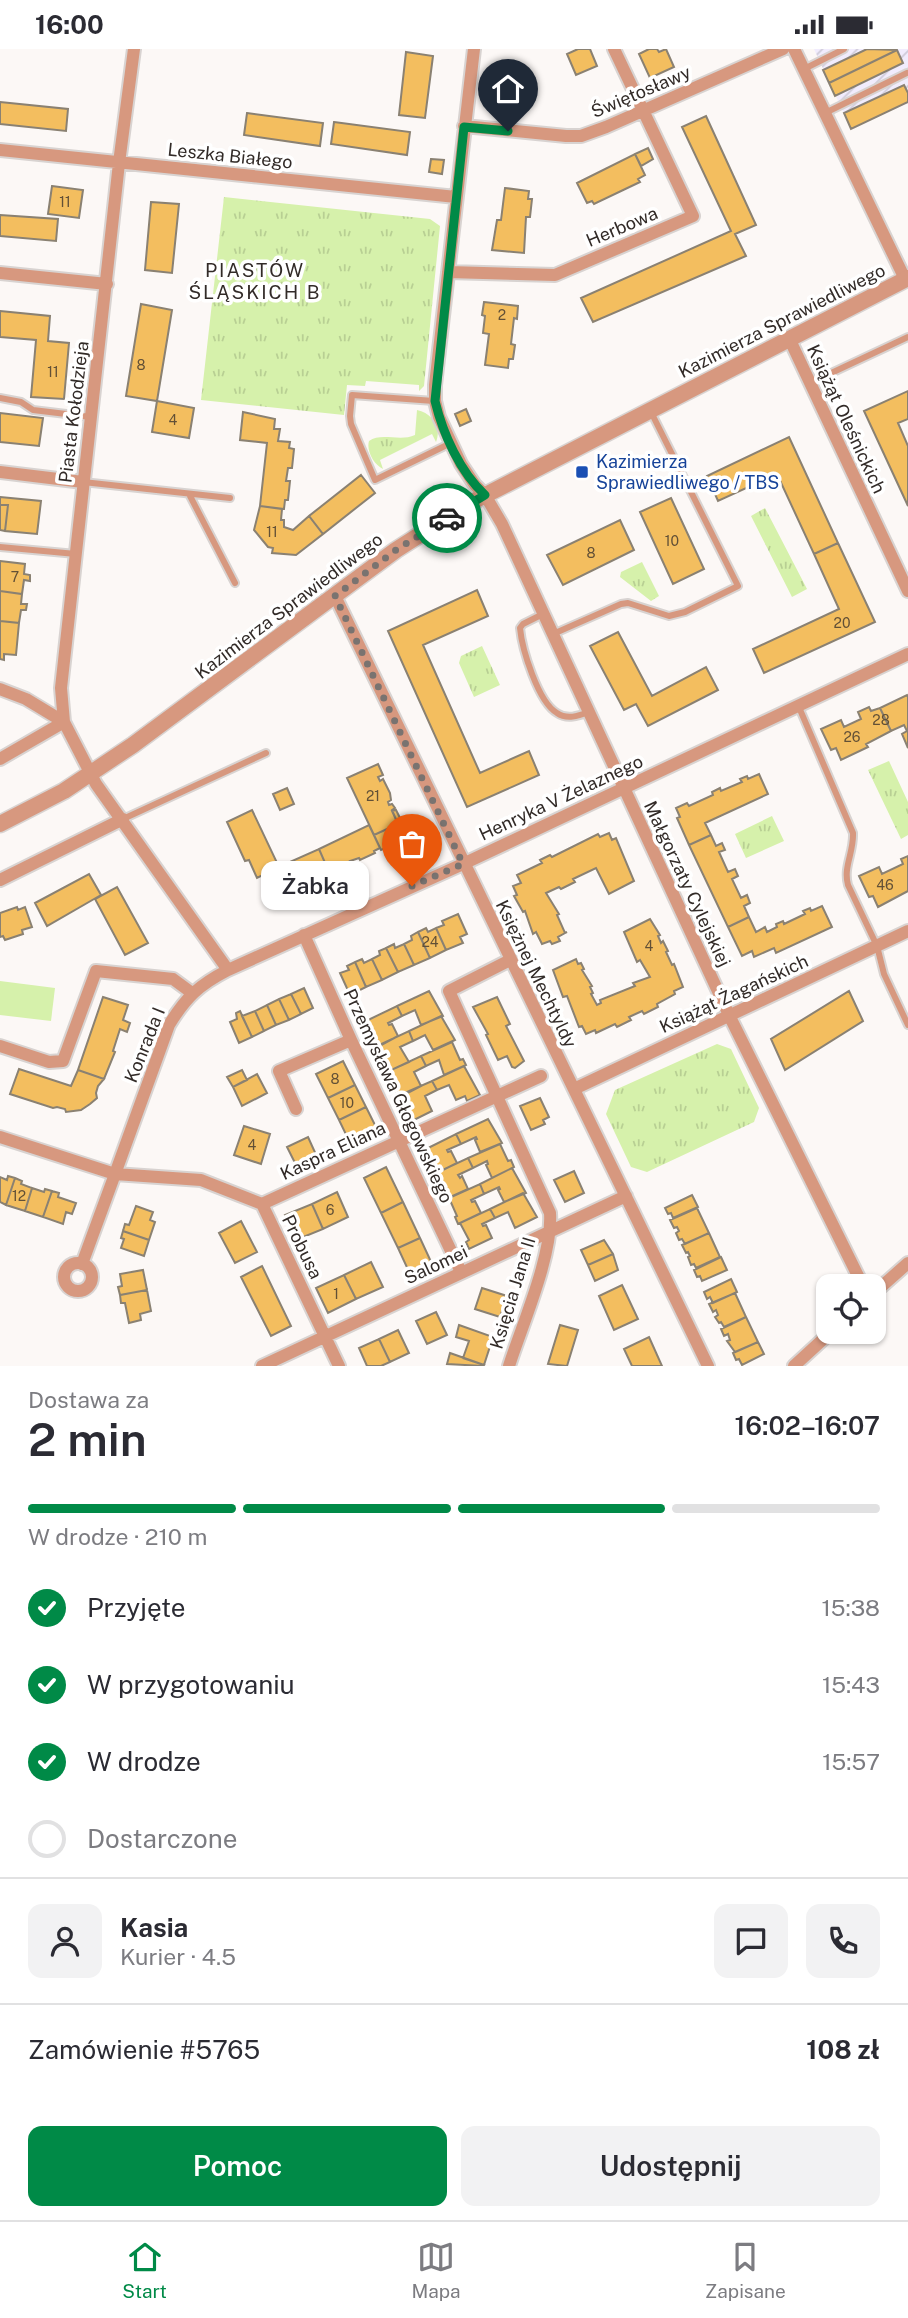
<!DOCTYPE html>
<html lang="pl">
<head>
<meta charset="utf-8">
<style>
	:root { --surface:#fff; --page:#f2f2f3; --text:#2b2b33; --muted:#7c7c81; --line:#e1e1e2; --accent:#008a47 }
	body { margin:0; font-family:"Public Sans",sans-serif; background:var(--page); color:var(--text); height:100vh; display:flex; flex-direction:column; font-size:26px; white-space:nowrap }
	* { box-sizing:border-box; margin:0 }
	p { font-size:23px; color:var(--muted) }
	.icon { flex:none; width:38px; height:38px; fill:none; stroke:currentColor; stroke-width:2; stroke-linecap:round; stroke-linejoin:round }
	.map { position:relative; height:1317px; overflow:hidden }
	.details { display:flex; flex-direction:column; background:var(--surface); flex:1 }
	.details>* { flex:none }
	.buttons { position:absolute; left:816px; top:1225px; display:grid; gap:14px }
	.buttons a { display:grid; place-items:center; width:70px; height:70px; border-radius:14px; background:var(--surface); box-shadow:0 2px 5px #0004; font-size:35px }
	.pin { position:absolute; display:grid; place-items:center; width:60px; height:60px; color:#fff; margin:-72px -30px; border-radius:50% 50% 50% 0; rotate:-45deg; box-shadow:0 0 7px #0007 }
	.pin .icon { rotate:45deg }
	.courier { position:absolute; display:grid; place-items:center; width:70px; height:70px; margin:-35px; border:5px solid #008a47; border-radius:50%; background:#fff; color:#222; box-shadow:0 2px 9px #0007 }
	.bubble { position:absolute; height:49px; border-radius:14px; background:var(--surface); box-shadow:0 2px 5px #0004; font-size:23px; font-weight:600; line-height:49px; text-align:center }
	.head em { font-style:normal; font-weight:600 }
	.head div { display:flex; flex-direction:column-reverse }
	.head { display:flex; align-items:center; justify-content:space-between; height:119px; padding:0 28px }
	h1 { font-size:46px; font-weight:600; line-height:52px }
	.bar { display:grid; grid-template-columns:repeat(4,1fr); gap:10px 7px; align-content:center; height:84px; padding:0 28px }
	.bar i { height:9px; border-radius:5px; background:var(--line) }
	.bar .active { background:var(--accent) }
	.bar p { grid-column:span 4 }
	.line { display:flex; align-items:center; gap:18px; padding:0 28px; border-top:2px solid var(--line) }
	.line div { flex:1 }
	.round { display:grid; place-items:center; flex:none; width:74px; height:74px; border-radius:14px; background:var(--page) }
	ol { padding:0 28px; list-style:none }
	li { display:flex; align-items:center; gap:21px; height:77px }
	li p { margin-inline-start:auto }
	li .icon { padding:7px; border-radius:50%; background:var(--accent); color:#fff; stroke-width:4 }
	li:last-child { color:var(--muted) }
	li i { width:38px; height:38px; border:4px solid var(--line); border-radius:50% }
	.primary-button { display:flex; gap:14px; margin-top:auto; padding:14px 28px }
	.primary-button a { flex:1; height:80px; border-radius:14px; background:var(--accent); color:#fff; font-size:28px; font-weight:600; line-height:80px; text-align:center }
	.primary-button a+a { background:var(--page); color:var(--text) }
	.status { display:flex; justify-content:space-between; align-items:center; height:49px; padding:0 35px; background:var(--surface); direction:ltr }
	.status svg { height:19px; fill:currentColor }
	.menu { display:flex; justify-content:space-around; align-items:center; height:98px; border-top:2px solid var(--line); background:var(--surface); font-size:19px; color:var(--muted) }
	.menu a { display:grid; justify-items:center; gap:4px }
	.menu .active { color:var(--accent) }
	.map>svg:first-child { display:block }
	.industrial { fill:url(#industrial-furrows) }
	.grass { fill:url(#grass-tufts) }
	.pitch { fill:#d6f1ab }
	.building { fill:#f3be5f; stroke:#8a8172; stroke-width:2 }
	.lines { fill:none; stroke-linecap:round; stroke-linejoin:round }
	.service-casing { stroke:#d8d3d1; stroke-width:10 }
	.minor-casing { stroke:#d8d3d1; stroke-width:16 }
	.tertiary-casing { stroke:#d8d3d1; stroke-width:19 }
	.service { stroke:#d7987f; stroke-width:6 }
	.minor { stroke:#d7987f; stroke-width:12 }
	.tertiary { stroke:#d7987f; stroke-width:16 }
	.done { stroke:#797370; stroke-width:7; stroke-dasharray:0 12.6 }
	.route { stroke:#008a47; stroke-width:9 }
	.transit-dot { fill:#1a4fb4; stroke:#fff; stroke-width:2.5 }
	.labels { text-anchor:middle; stroke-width:7; stroke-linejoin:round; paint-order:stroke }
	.number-label { font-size:14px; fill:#625036 }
	.street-label { font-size:18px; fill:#322b28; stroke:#fff }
	.transit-label { font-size:18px; fill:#164399; stroke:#fff; text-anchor:start }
	.neighbourhood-label { font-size:19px; letter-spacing:2px; fill:#322b28; stroke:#fff }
</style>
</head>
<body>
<div class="status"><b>16:00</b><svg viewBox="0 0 49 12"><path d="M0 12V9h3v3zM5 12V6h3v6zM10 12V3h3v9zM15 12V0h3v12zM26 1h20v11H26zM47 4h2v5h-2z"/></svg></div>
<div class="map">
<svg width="908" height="1317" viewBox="0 0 908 1317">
	<defs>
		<pattern id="industrial-furrows" width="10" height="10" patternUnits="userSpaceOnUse" patternTransform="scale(1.75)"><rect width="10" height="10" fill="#f1ecfd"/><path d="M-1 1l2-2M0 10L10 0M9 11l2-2" fill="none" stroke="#cfcbd9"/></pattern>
		<pattern id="grass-tufts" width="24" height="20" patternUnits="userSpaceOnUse" patternTransform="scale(1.75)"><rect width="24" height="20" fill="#d6f1ab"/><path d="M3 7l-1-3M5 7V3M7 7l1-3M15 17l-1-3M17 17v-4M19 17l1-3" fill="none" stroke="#b8cf93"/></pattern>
	</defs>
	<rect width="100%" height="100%" fill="#fcf8f6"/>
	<path class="industrial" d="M814 0H908V54L851 80Z"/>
	<path class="grass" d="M224 148 430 170 440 177 424 337 419 342V336L366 332 365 337 347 336 344 366 201 351Z
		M417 361C432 364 442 378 436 393L432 385 380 411 383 420C374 416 366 402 369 392 381 383 400 393 415 386Z
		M765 459 807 540 792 548 751 467Z
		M642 513 659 547 651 552 620 528 621 523Z
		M482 597 500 636 474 648 459 614 461 607Z
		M889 712 908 753V786L901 790 868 721Z
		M772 767 784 792 746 809 735 785Z
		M717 995 731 1000 759 1059 754 1073 647 1123 631 1118 606 1065 615 1041Z"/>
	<path class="pitch" d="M0 932 55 939 51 972 0 966Z"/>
	<path class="building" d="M578 0H590L597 17 576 26 567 5Z
		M649 0H657L659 3 666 0 674 18 650 29 639 5Z
		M867 0 897 1 829 34 823 21Z
		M897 1 903 14 835 47 829 34Z
		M406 3 433 7 425 69 399 66Z
		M494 31 519 34 516 62 491 58Z
		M904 36 908 44V53L851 80 844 64Z
		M0 53 68 60 66 82 0 75Z
		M247 64 323 74 320 97 244 86Z
		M706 67 756 176 735 185 746 207 593 273 581 249 731 182 682 78Z
		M334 73 410 83 407 106 331 95Z
		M648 99 653 110 641 117 635 105Z
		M635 105 645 126 638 130 640 133 594 155 592 152 587 154 577 134Z
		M431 110 444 111 442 125 429 123Z
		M52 137 83 141 79 169 48 165Z
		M505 139 529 142 528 150H532L530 168H526L524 204 492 201 497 171H501Z
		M151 153 179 155 172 224 145 221Z
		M0 166 58 170 56 192 0 187Z
		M484 253 518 257 517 270 514 269 511 295 515 296 513 310H509L508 319 485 316 489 285 483 284 485 267 482 266Z
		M141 255 172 261 157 352 126 347Z
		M0 262 50 267 48 292 69 294 64 350 31 348 36 291 0 288Z
		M908 342V370L898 374 908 397V457L864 362Z
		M157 352 194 359 189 389 152 383Z
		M466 360 471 372 460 377 455 365Z
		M243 363 275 370 274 380H280L278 392 290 393 289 399 294 400 292 419H288L286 432H290L288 451H285L284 460 260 457 267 394 240 391Z
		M0 364 43 369 39 397 0 393Z
		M789 388 838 494 814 505 777 425 718 452 707 427Z
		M361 426 375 444 323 485 309 467Z
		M0 448 41 452 37 485 5 482 8 456H0Z
		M671 449 704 520 673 535 640 463Z
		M0 456H8L5 482 0 481Z
		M260 457 282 460 281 471H284V478L293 481 309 467 323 485 296 506 272 504 273 499 268 498 254 481Z
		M620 471 634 501 563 536 547 506Z
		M838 494 875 573 764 624 753 600 839 560 814 505Z
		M0 512 25 515 24 525 30 526V532L24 531 22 545 0 542Z
		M477 541 488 567 423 596 480 724 529 702 539 726 467 758 388 582Z
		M0 542 22 545 21 555H27L26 561H21L19 574 0 572Z
		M0 572 19 574 16 606 4 605V611L0 610Z
		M618 583 652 647 706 618 718 641 648 677 636 655 624 661 590 597Z
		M907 646 908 648V699L902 685 907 682 904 676 891 682 880 659Z
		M869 658 871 662 880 659 891 682 866 695 868 698 841 711 836 699 831 701 821 680 841 671 844 678 861 670 858 663Z
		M378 715 383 726 378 728 380 732 383 730 390 744 391 751 388 753 389 756 392 755 395 759 392 761 398 775 374 786 347 729Z
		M759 725 768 745 705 774 711 786 689 796 677 769 680 768 676 759 687 754 689 757 713 746 712 743 720 739 721 742 742 733 740 730 747 727 748 730Z
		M287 739 294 755 280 761 273 745Z
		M252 761 279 818 257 829 249 811 245 812 227 773Z
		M396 761 411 791 408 793 410 796 392 802 390 797 381 801 374 786 398 775 392 762Z
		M369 776 380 799 374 802 375 804 360 811 359 809 350 812 352 815 335 823 334 820 329 823 319 800Z
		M609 784 612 791 616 789 634 832 609 845 596 819 573 830 575 833 561 840 559 838 546 844 559 865 557 866 565 884 567 883 558 888 560 892 552 895 550 892 542 895 536 883 533 885 525 862 523 863 514 847 517 846 513 837 521 834 517 826 542 814 540 811 550 806 552 808 598 785 600 788Z
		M711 786 716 797 722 794 725 801 719 803 728 823 735 820 738 827 732 830 741 849 747 846 750 854 744 857 749 868 728 878 689 796Z
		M319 800 329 823 325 824 326 827 310 834 309 831 299 836 301 839 280 846 268 826 275 823 274 820Z
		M908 807V842L878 858 873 847 869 848 859 827 879 818 882 825 903 815 901 810Z
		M89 825 101 846 47 877 35 854Z
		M117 838 148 894 125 906 95 850Z
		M822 857 832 878 776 904 774 899 754 908 752 902 742 907 728 878 749 868 756 883 765 878 767 883 777 878 776 875 783 872 784 875 805 865 803 862 810 859 811 862Z
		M17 858 18 861 25 858 32 878 22 881 23 885 5 891 3 887 0 888V864Z
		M458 865 467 885 460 888 463 894 446 901 436 879 444 876 442 872Z
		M650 870 660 886 658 887 661 894 663 892 668 902 666 903 672 916 674 915 683 938 674 942 675 945 657 955 658 958 644 965 642 962 629 968 631 971 617 978 615 975 596 984 595 981 586 985 582 977 579 978 567 947 563 948 553 921 576 910 578 915 581 914 584 920 582 921 592 937 590 938 593 944 591 945 597 956 601 954 600 951 635 937 633 934 650 928 640 911 637 913 624 883Z
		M426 879 428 883 436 879 446 901 430 909 418 883Z
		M418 883 430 909 414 916 404 895 412 891 411 887Z
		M394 895 395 899 404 895 414 916 398 923 386 899Z
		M386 899 398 923 382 931 372 910 380 906 379 902Z
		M362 910 364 914 372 910 382 931 366 938 355 913Z
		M355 913 366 938 350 946 340 924 349 921 347 917Z
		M304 939 313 959 301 965 291 945Z
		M429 942 443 967 421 976 415 961 402 967 397 957Z
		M849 942 863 972 785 1021 771 990Z
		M291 945 301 965 289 971 279 950Z
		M103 948 128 956 123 971 130 974 127 983 120 980 113 1002 115 1003 104 1030 78 1021Z
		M497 948 510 975 506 977 524 1012 515 1019 512 1018 507 1007 498 1011 486 986 488 985 473 958Z
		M279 950 289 971 276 976 267 956Z
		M267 956 276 976 264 982 255 962Z
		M397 957 402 967 388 974 389 976 392 975 398 987 376 999 372 991 374 990 366 972Z
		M240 962 252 988 239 994 230 973 237 970 236 964Z
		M255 962 264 982 252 988 242 967Z
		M441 967 455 991 433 1001 425 986 413 992 409 982Z
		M409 982 413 992 400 998 409 1013 387 1023 377 997Z
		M452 993 460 1011 463 1010 466 1016 444 1026 439 1011 426 1017 421 1007Z
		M421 1007 426 1017 414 1023 421 1037 398 1049 389 1022Z
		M343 1012 355 1036 328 1049 316 1025Z
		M464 1017 480 1046 467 1052 465 1047 456 1051 449 1036 437 1041 432 1032Z
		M19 1020 71 1037 78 1021 104 1030 98 1037 96 1044 97 1049 90 1055 81 1061 66 1063 65 1060 57 1058 53 1059 10 1045Z
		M242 1021 247 1031 233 1038 227 1028Z
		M257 1025 267 1044 242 1057 233 1038Z
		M432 1032 437 1041 425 1047 432 1062 410 1073 406 1065 409 1064 400 1046Z
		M355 1036 366 1058 339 1071 328 1049Z
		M540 1049 549 1068 543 1071 545 1075 531 1081 520 1057Z
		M366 1058 379 1084 352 1098 339 1071Z
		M488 1070 502 1094 480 1103 475 1091 477 1090 476 1088 461 1095 456 1085Z
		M244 1077 270 1085 261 1115 234 1106Z
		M456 1085 461 1095 447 1101 448 1103 451 1102 457 1114 435 1125 431 1118 434 1117 426 1100Z
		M308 1088 318 1110 298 1120 287 1098Z
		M500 1095 508 1112 511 1111 514 1118 492 1129 486 1116 488 1115 487 1112 473 1119 468 1109Z
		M468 1109 473 1119 458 1126 460 1129 462 1127 468 1140 446 1150 436 1124Z
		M386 1118 403 1153 381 1164 364 1129Z
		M512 1119 526 1144 504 1153 498 1141 500 1140 499 1138 484 1145 480 1135Z
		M574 1122 584 1144 565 1153 554 1131Z
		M8 1127 15 1129 6 1156 0 1153V1128L7 1131Z
		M15 1129 22 1132 21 1135 32 1139 25 1162 6 1156Z
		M480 1135 484 1145 471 1151 472 1153 475 1152 481 1164 458 1175 455 1168 457 1167 449 1149Z
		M32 1139 44 1143 45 1140 52 1142 43 1168 25 1162Z
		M52 1142 59 1144 58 1148 76 1154 72 1165 66 1163 63 1175 43 1168Z
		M337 1143 348 1168 323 1180 312 1155Z
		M523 1144 537 1168 515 1179 508 1163 495 1169 490 1160Z
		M692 1146 698 1158 673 1169 671 1164 668 1165 665 1159Z
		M403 1153 420 1189 398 1199 381 1164Z
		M312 1155 323 1180 296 1191 285 1166Z
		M136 1157 153 1163 150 1171 155 1173 149 1191 123 1182 125 1175 129 1176Z
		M697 1159 709 1184 685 1195 682 1190 679 1191 676 1184 679 1182 677 1178 674 1179 670 1171Z
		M490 1160 495 1169 482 1175 483 1177 486 1176 492 1189 469 1200 466 1193 469 1191 460 1174Z
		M241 1172 257 1203 235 1214 219 1184Z
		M123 1182 149 1191 144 1207 121 1199 124 1190 121 1189Z
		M709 1184 720 1208 696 1219 694 1215 691 1216 688 1208 690 1207 688 1203 686 1204 682 1196Z
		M420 1189 433 1217 411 1227 398 1199Z
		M604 1191 613 1205 588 1216 581 1201Z
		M613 1205 618 1221 595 1232 588 1216Z
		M721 1208 727 1221 702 1232 700 1227 697 1228 694 1221Z
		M371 1213 383 1238 356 1250 344 1226Z
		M262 1217 291 1277 271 1287 241 1228Z
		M143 1221 147 1241 120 1246 118 1238 122 1237 120 1225Z
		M344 1226 356 1250 328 1264 316 1239Z
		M731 1230 737 1243 713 1254 710 1248 707 1250 704 1243Z
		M622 1236 638 1270 614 1281 599 1247Z
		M482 1239 507 1247 500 1268 475 1260Z
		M147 1241 151 1262 140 1265 141 1271 129 1274 125 1254H121L120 1246Z
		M735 1244 746 1268 724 1278 721 1273 719 1274 715 1268 718 1266 716 1261 713 1263 709 1255Z
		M436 1263 447 1286 427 1295 416 1272Z
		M746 1268 758 1293 735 1303 727 1292 730 1291 728 1285 724 1287 721 1280Z
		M459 1276 493 1288 484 1316 463 1309 469 1292 456 1288Z
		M560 1276 578 1281 567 1317 548 1315Z
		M398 1281 409 1304 390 1313 379 1290Z
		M649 1288 662 1317H632L624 1300Z
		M379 1290 390 1313 381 1317H367L359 1299Z
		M758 1293 764 1305 742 1316 739 1310 736 1311 733 1304Z
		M450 1304 484 1316 483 1317 447 1315Z"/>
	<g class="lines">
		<defs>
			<path id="service" d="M804 20 844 0
				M825 64 907 24
				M810 334 908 288
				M0 349 21 353 33 361 91 368
				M434 352 352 346 350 367 351 375 375 431 451 394
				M83 433 230 449
				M189 445 235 534
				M0 498 76 505
				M543 565 523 575 520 579C522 600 538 653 557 664 567 671 578 667 589 663
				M553 585 621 555 628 554 669 567 685 563 738 537 650 361
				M798 656 853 784C854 803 843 818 848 836L877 897 884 925 908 976
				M123 770 266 704"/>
			<path id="minor" d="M474 0 435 336V352L439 368 461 415 475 436 485 446 502 475 729 966 863 1237
				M794 0 905 230
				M464 77 566 87H581L606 78 783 0
				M0 101 456 148
				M448 223 555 226 693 167 614 0
				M0 224 107 235
				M789 289 908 542
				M0 423 83 433
				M335 547 708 1317
				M0 640 26 650 64 673
				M0 710 64 673
				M0 831 123 770
				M304 886 351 991 461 1223
				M228 921 463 815 908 605
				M0 997 49 1013 63 1012 96 922 173 930 192 944
				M574 1040 908 882
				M296 1060 279 1022 351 991
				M0 1088 115 1125 169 976C186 948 199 936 228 921L96 735 64 673 61 639 119 114 134 0
				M262 1155 541 1027
				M64 1228a14 14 0 1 1 28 0a14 14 0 1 1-28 0Z
				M82 1215 115 1125 201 1131 262 1155 339 1317
				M873 1245 908 1214
				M262 1317 626 1147
				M509 1317C522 1276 553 1206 550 1164L449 942 510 911
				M794 1317 831 1283"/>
			<path id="tertiary" d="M0 775 64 742 133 696 396 501 468 455 908 229"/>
		</defs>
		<use href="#service" class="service-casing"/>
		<use href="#minor" class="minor-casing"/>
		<use href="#tertiary" class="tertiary-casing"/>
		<use href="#service" class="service"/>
		<use href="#minor" class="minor"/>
		<use href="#tertiary" class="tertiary"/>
	</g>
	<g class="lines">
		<path class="done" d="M412 837 463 815 335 547 396 501 447 469"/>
		<path class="route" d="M447 469 485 446C460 423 443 385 435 352L464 78 508 82"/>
	</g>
	<rect class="transit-dot" x="575" y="416" width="14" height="14" rx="3.5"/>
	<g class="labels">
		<g class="number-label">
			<text x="65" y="158">11</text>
			<text x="502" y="271">2</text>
			<text x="141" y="321">8</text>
			<text x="53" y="328">11</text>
			<text x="173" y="376">4</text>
			<text x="272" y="488">11</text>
			<text x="672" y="497">10</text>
			<text x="591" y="509">8</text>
			<text x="15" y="533">7</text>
			<text x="842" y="579">20</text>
			<text x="881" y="676">28</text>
			<text x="852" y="693">26</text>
			<text x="373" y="752">21</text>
			<text x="885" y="841">46</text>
			<text x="430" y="898">24</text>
			<text x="649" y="902">4</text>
			<text x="335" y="1035">8</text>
			<text x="347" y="1059">10</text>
			<text x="252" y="1101">4</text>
			<text x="19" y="1152">12</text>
			<text x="330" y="1166">6</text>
			<text x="336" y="1250">1</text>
		</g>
		<g class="street-label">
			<text transform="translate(641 43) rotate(-23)" y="6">Świętosławy</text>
			<text transform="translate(230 107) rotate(6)" y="6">Leszka Białego</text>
			<text transform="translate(622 178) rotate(-23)" y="6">Herbowa</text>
			<text transform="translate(782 272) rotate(-27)" y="6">Kazimierza Sprawiedliwego</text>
			<text transform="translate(74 363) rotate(-83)" y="6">Piasta Kołodzieja</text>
			<text transform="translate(846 370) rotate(65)" y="6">Książąt Oleśnickich</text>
			<text transform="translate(289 557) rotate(-37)" y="6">Kazimierza Sprawiedliwego</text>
			<text transform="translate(561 749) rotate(-25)" y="6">Henryka V Żelaznego</text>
			<text transform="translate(687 835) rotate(65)" y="6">Małgorzaty Cylejskiej</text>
			<text transform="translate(536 925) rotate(64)" y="6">Księżnej Mechtyldy</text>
			<text transform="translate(734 945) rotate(-25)" y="6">Książąt Żagańskich</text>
			<text transform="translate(145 996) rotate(-68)" y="6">Konrada I</text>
			<text transform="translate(398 1047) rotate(65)" y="6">Przemysława Głogowskiego</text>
			<text transform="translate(333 1102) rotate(-25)" y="6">Kaspra Eliana</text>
			<text transform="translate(302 1198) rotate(64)" y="6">Probusa</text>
			<text transform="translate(436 1216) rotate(-25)" y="6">Salomei</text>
			<text transform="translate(513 1244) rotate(-73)" y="6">Księcia Jana II</text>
		</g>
		<g class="transit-label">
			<text x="596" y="419">Kazimierza<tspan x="596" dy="21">Sprawiedliwego / TBS</tspan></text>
		</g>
		<g class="neighbourhood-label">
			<text x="255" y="228">PIASTÓW<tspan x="255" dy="22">ŚLĄSKICH B</tspan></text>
		</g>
	</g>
</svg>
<div class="buttons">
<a><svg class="icon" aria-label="locate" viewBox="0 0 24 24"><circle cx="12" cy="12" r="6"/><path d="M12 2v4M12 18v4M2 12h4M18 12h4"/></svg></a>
</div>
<div class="pin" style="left:412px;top:837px;background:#ea580c"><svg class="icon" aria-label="bag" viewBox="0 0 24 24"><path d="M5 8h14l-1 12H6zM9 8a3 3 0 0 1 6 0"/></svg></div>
<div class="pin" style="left:508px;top:82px;background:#1f2937"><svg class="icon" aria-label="home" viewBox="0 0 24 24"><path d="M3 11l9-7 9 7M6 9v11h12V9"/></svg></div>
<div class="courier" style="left:447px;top:469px"><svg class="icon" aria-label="car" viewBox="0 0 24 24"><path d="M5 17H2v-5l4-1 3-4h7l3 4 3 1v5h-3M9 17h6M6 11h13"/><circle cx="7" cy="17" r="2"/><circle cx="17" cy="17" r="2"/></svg></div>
<div class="bubble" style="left:261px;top:812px;width:108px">Żabka</div>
</div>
<section class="details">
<div class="head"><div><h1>2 min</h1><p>Dostawa za</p></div><em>16:02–16:07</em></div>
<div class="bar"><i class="active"></i><i class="active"></i><i class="active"></i><i></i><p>W drodze · 210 m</p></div>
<ol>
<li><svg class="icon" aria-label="check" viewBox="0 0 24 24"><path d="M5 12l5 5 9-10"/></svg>Przyjęte<p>15:38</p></li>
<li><svg class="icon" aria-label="check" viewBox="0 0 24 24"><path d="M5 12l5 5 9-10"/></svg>W przygotowaniu<p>15:43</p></li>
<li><svg class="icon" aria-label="check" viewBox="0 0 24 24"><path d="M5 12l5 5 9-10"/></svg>W drodze<p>15:57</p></li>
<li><i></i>Dostarczone</li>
</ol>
<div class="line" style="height:126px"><a class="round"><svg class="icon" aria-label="person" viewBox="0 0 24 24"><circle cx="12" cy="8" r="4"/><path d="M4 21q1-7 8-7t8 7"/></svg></a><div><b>Kasia</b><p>Kurier · 4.5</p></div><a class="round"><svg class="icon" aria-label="chat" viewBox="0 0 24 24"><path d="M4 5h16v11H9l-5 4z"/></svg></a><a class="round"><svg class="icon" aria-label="phone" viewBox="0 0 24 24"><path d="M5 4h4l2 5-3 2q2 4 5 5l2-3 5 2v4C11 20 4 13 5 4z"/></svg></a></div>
<div class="line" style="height:91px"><div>Zamówienie #5765</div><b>108 zł</b></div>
<div class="primary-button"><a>Pomoc</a><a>Udostępnij</a></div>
</section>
<nav class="menu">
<a class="active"><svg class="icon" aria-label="home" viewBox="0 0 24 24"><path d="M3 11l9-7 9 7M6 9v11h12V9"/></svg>Start</a>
<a><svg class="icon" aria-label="map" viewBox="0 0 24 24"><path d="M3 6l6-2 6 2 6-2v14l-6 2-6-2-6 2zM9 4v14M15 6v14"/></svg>Mapa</a>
<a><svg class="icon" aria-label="saved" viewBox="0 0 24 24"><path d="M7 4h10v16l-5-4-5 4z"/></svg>Zapisane</a>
</nav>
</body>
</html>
